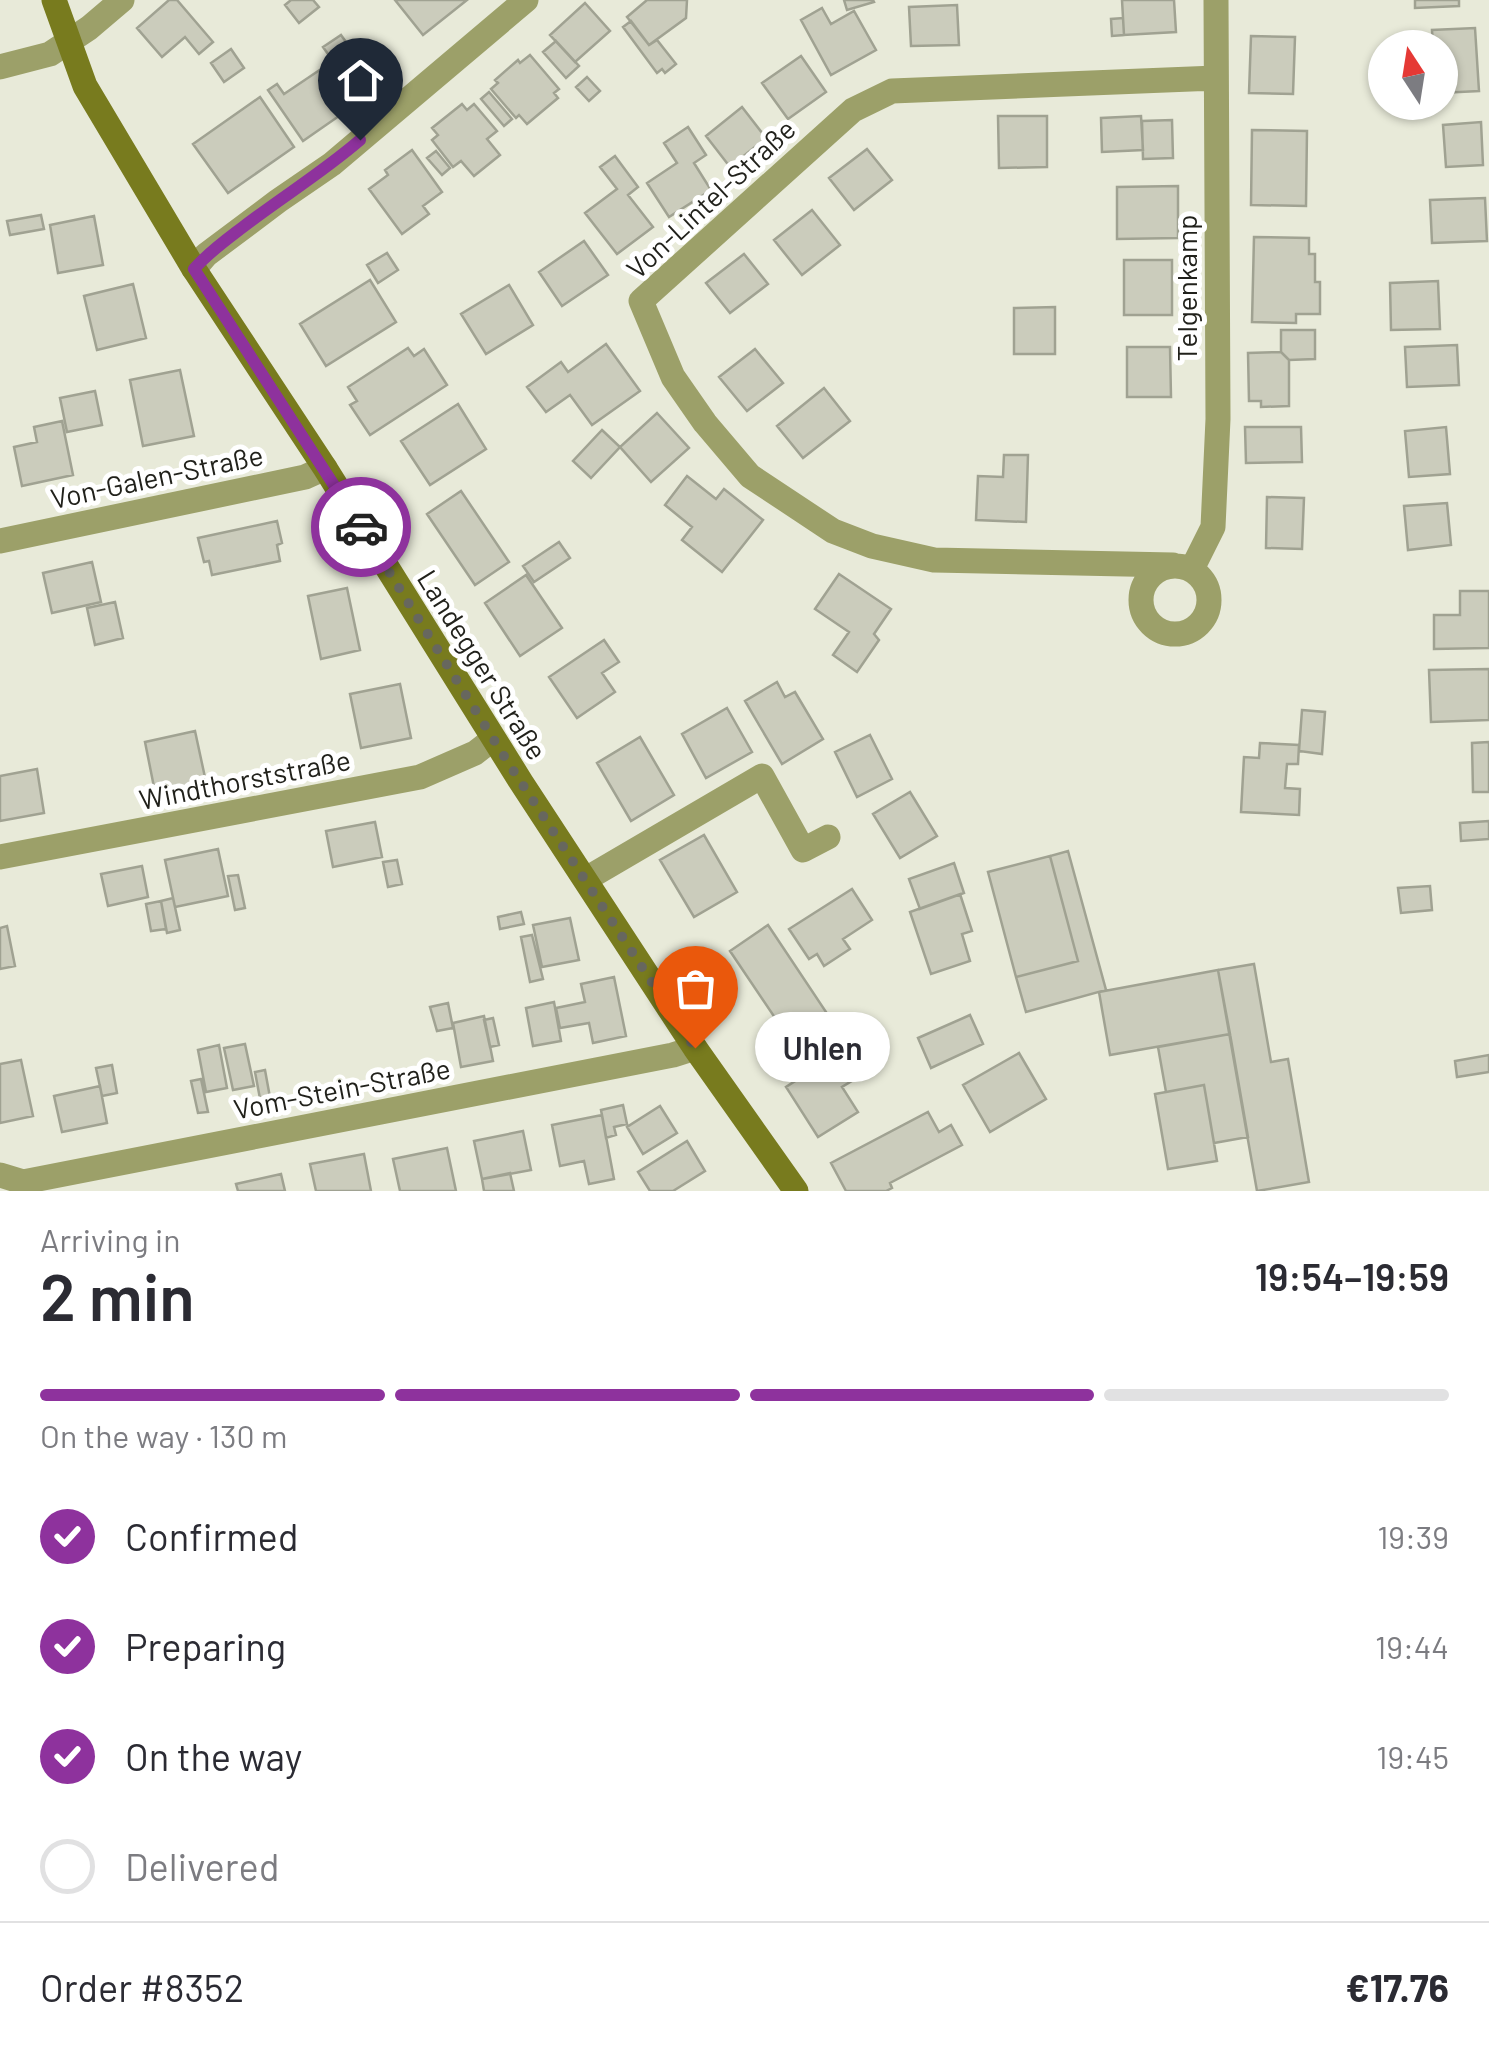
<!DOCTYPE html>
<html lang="en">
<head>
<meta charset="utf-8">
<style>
	:root { --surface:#fff; --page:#f2f2f3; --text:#2b2b33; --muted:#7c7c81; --line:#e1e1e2; --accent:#8e329d }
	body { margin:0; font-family:Barlow,sans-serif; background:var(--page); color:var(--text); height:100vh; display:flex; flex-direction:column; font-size:38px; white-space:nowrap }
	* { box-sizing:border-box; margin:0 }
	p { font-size:32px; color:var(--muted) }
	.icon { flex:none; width:55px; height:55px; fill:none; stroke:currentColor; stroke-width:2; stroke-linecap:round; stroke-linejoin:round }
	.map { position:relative; height:1191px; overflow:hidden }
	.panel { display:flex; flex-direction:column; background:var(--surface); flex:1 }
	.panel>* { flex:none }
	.needle { width:65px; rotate:348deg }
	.fabs { position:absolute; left:1368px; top:30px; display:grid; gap:20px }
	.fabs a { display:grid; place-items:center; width:90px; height:90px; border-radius:50%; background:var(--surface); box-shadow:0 2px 8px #0004; font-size:50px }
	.pin { position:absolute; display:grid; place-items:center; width:85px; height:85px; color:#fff; margin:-102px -42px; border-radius:50% 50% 50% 0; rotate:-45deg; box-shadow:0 0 10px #0007 }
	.pin .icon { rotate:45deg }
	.courier { position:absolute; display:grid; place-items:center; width:100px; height:100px; margin:-50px; border:8px solid #8e329d; border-radius:50%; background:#fff; color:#222; box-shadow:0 2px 12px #0007 }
	.bubble { position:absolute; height:70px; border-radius:35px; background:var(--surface); box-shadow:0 2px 8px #0004; font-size:32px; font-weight:600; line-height:70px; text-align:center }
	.head em { font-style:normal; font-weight:600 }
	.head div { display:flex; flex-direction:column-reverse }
	.head { display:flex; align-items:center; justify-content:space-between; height:170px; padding:0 40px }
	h1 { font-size:65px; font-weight:600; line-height:75px }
	.bar { display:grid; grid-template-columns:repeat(4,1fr); gap:15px 10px; align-content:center; height:120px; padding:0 40px }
	.bar i { height:12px; border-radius:8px; background:var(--line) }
	.bar .selected { background:var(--accent) }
	.bar p { grid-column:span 4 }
	.line { display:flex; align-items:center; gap:25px; padding:0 40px; border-top:2px solid var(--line) }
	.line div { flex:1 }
	ol { padding:0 40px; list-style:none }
	li { display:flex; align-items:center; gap:30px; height:110px }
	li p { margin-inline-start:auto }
	li .icon { padding:10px; border-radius:50%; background:var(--accent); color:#fff; stroke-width:4 }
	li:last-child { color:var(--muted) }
	li i { width:55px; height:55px; border:5px solid var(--line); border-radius:50% }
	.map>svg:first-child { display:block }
	.building { fill:#cbccbc; stroke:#a0a292; stroke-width:2.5 }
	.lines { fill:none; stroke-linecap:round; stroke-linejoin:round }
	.minor { stroke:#9ca069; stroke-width:25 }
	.secondary { stroke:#787b1e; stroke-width:25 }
	.done { stroke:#67675e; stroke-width:10; stroke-dasharray:0 18 }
	.route { stroke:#8e329d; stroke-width:12 }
	.labels { text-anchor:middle; stroke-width:10; stroke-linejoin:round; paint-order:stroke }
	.street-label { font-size:28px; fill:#21211b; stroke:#fff }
</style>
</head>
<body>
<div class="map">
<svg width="1489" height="1191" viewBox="0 0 1489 1191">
	<rect width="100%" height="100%" fill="#e8ead9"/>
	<path class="building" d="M169 0H177L213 42 199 54 185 37 162 57 137 28Z
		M291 0H313L319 7 299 23 285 5Z
		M395 0H467L423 35Z
		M647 0H687L686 18 649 45 627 17Z
		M844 0H873L874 2 847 10Z
		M1122 0H1174L1176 32 1124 35Z
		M1415 0H1459V6L1415 8Z
		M585 3 610 31 575 62 550 35Z
		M957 5 959 45 911 46 909 7Z
		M822 8 831 24 854 11 876 50 831 75 801 20Z
		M1123 18 1124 35 1112 36 1111 19Z
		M631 21 649 45 657 40 676 64 665 73 662 69 657 73 623 27Z
		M1475 28 1479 91 1440 93V48H1433L1432 30Z
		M341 35 361 63 344 74 362 100 303 141 268 90 277 84 284 94 333 61 323 47Z
		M1251 36 1295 37 1293 94 1249 93Z
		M556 41 579 66 566 78 543 52Z
		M231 49 244 68 224 82 211 63Z
		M530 55 559 89 554 93 558 98 527 124 519 115 516 118 491 89 498 83 495 80 518 60 520 63Z
		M801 56 826 92 788 119 762 83Z
		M587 77 600 91 589 101 576 87Z
		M489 92 512 119 504 126 481 99Z
		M260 97 294 147 228 193 193 144Z
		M462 104 467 110 474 104 497 131 487 139 500 155 474 176 461 161 453 167 432 140 438 135 432 128Z
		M742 107 766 138 730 167 706 136Z
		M998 116H1047V167L999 168Z
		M1141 116 1143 150 1102 152 1101 118Z
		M1172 120 1173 158 1143 159 1142 121Z
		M1481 122 1483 165 1446 167 1443 125Z
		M688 127 706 155 694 163 711 190 669 217 647 183 677 163 664 143Z
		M1252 130 1307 131 1306 206 1251 205Z
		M867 149 892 180 854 210 829 178Z
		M412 150 442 192 423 206 429 214 402 234 369 189 388 175 385 170Z
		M436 151 450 168 442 175 427 158Z
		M615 156 638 187 628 195 653 227 617 254 585 213 617 189 600 167Z
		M1178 186V238L1117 239V187Z
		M1485 198 1487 241 1432 243 1430 200Z
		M812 210 840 245 802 275 774 240Z
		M41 215 44 229 10 235 7 221Z
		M94 216 103 265 58 273 50 225Z
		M1254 237 1309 238V254H1315V282H1320V314H1296V323L1252 322Z
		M584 241 608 275 562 306 539 272Z
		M387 253 398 270 378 283 367 265Z
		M744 254 768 284 730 313 706 283Z
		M1124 260H1172V315H1124Z
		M370 280 396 322 326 366 300 324Z
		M1438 281 1440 329 1391 330 1390 283Z
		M133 284 146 338 97 350 84 296Z
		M509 285 533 325 486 354 461 314Z
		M1055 307V354H1014V308Z
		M1281 330H1315V359L1289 360 1281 352Z
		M606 344 640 391 592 425 570 395 546 412 527 387 561 362 568 372Z
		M1457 345 1459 385 1407 387 1405 347Z
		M1127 347H1170L1171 397H1127Z
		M408 348 414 356 424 349 447 385 370 435 350 405 357 401 348 387Z
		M755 349 783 383 747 411 719 377Z
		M1281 352 1289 360V406L1261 407V401H1249L1248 353Z
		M180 370 194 436 143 446 130 380Z
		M824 388 850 421 803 458 777 426Z
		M95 391 102 425 67 432 60 398Z
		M458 404 486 449 430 485 401 441Z
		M657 413 689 448 651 482 620 447Z
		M62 421 73 475 22 486 14 447 37 442 34 427Z
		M1245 427H1301L1302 462 1246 463Z
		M1446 427 1450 474 1409 477 1405 431Z
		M602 430 620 447 591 478 573 461Z
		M1004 455H1028L1026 522 976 520 978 476 1003 477Z
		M687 476 716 499 724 489 763 520 722 572 682 540 692 527 665 505Z
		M461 491 509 562 475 585 427 514Z
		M1267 497 1304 498 1302 549 1266 548Z
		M1447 503 1451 545 1408 550 1404 506Z
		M277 521 282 543 277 545 280 561 212 575 209 561 204 562 198 538Z
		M559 542 570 558 534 582 523 566Z
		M92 562 101 602 52 613 43 573Z
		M839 574 891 609 874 634 879 640 857 672 833 655 849 632 815 609Z
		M526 575 562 628 520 656 485 603Z
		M347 588 360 650 321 659 308 596Z
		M1460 591H1489V648L1434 649V615H1460Z
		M115 602 123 638 95 645 87 608Z
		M604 640 619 662 602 673 615 692 577 718 549 677Z
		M1489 669V720L1431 722 1429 670Z
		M777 682 785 697 795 692 823 739 782 764 745 701Z
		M400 684 411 738 361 748 350 694Z
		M727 708 752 752 706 778 682 734Z
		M1302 710 1325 712 1322 754 1299 751Z
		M195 731 206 782 155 792 145 742Z
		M870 735 892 779 857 797 835 752Z
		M640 737 674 795 631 821 597 763Z
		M1489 742V792H1473L1472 743Z
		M1260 743 1299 745 1298 764H1287L1285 788 1300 789 1299 815 1241 812 1244 757 1259 758Z
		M37 769 44 813 0 821V776Z
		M910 792 937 836 900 858 873 814Z
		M1489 821V839L1461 841 1460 823Z
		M375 822 382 857 333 867 326 831Z
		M704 835 737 892 694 917 660 860Z
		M218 849 228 896 175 907 165 860Z
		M1068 851 1106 990 1026 1012 1016 977 1078 961 1050 856Z
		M1050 856 1078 961 1016 977 988 872Z
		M397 860 402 884 388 887 383 862Z
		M954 863 964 893 920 909 909 879Z
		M142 866 148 897 108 906 101 874Z
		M238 875 245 908 235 910 228 876Z
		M1430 886 1432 910 1401 913 1398 888Z
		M852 889 872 920 843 939 850 949 824 966 817 954 809 959 789 929Z
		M960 894 972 931 962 934 970 961 931 974 910 912Z
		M173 898 180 930 167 933 161 901Z
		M161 901 166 929 151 931 146 904Z
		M521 912 524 924 500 929 498 917Z
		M570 918 579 960 542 967 533 925Z
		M768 925 832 1021 794 1046 730 951Z
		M7 926 15 966 0 969V928Z
		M532 935 543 979 530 982 521 937Z
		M1254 964 1271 1062 1288 1059 1309 1182 1257 1191 1218 970Z
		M1218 970 1230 1034 1110 1055 1099 992Z
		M614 977 626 1036 593 1043 589 1023 560 1028 556 1008 585 1002 581 984Z
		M554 1002 561 1041 533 1046 526 1008Z
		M448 1003 453 1028 437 1031 430 1007Z
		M970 1015 983 1044 931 1068 918 1038Z
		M484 1016 493 1061 461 1067 453 1023Z
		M493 1018 499 1045 490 1047 484 1020Z
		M1230 1034 1248 1137 1214 1143 1204 1085 1166 1092 1158 1047Z
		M245 1044 254 1086 233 1090 224 1048Z
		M219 1045 227 1088 206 1092 198 1050Z
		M839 1053 855 1079 842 1087 858 1112 818 1137 786 1087Z
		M1019 1053 1046 1099 990 1132 963 1085Z
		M1489 1055V1072L1457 1077 1455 1061Z
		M21 1060 33 1116 0 1123V1064Z
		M112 1065 117 1093 102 1096 96 1068Z
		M265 1070 271 1103 261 1104 255 1072Z
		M201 1079 208 1112 198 1113 191 1081Z
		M1204 1085 1217 1161 1168 1169 1155 1094Z
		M100 1086 107 1123 62 1132 54 1096Z
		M623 1105 627 1124 614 1127 616 1135 606 1138 601 1110Z
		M660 1106 677 1133 643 1154 627 1127Z
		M928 1112 939 1132 951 1125 962 1145 890 1183 892 1188 886 1191H846L831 1163Z
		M602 1115 614 1179 589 1184 584 1161 560 1166 552 1125Z
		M523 1131 531 1170 482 1179 474 1141Z
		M687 1141 705 1171 673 1191H650L638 1172Z
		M447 1148 456 1191H400L393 1159Z
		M364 1154 371 1191H316L310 1164Z
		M510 1173 514 1191H484L482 1179Z
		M281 1174 285 1191H238L236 1184Z"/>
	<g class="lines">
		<path class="minor" d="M0 67 50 54 89 28 122 0
			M194 269 206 255 278 201 332 164 526 0
			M0 541 305 477 325 468
			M1173 565 934 560 872 546 833 531 750 476 705 423 673 377 641 301 853 110 892 91 1216 78
			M1141 600a34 34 0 1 1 68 0a34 34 0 1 1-68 0Z
			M1192 569 1213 527 1218 419 1216 0
			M0 857 420 777 475 753 493 739
			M586 879 762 776 803 850 828 837
			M0 1175 23 1182 673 1055 695 1048"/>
		<path class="secondary" d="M54 0 85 86 194 269 325 468 521 782 695 1048 796 1191"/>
	</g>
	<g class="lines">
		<path class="done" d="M361 527 507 761 695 1048"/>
		<path class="route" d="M360 140C323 172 282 197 243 227 226 240 209 252 194 269L361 527"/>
	</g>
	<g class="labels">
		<g class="street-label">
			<text transform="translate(711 199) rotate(-43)" y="10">Von-Lintel-Straße</text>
			<text transform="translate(1187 288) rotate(-90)" y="10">Telgenkamp</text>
			<text transform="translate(157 477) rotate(-12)" y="10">Von-Galen-Straße</text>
			<text transform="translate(482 665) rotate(58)" y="10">Landegger Straße</text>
			<text transform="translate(245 780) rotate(-11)" y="10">Windthorststraße</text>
			<text transform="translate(342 1089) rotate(-11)" y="10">Vom-Stein-Straße</text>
		</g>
	</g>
</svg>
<div class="fabs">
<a><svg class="needle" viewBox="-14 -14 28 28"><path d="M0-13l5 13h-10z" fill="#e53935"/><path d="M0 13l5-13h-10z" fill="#7c7c81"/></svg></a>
</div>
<div class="pin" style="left:695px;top:1048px;background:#ea580c"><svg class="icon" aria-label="bag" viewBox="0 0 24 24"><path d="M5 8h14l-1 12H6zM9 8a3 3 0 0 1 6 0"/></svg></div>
<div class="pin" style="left:360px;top:140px;background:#1f2937"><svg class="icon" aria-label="home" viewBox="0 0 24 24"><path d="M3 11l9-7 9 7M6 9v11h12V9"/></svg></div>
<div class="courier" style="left:361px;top:527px"><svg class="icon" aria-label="car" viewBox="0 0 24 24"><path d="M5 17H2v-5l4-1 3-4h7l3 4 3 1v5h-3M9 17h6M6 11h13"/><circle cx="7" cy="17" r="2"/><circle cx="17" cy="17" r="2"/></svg></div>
<div class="bubble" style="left:755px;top:1012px;width:135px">Uhlen</div>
</div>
<section class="panel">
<div class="head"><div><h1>2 min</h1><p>Arriving in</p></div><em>19:54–19:59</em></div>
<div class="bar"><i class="selected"></i><i class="selected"></i><i class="selected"></i><i></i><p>On the way · 130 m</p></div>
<ol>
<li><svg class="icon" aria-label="check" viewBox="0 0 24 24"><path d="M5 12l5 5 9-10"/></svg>Confirmed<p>19:39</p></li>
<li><svg class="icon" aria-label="check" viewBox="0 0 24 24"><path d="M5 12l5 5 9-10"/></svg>Preparing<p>19:44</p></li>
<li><svg class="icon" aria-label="check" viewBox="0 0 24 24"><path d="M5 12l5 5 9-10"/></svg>On the way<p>19:45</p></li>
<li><i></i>Delivered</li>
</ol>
<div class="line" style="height:130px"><div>Order #8352</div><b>€17.76</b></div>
</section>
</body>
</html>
